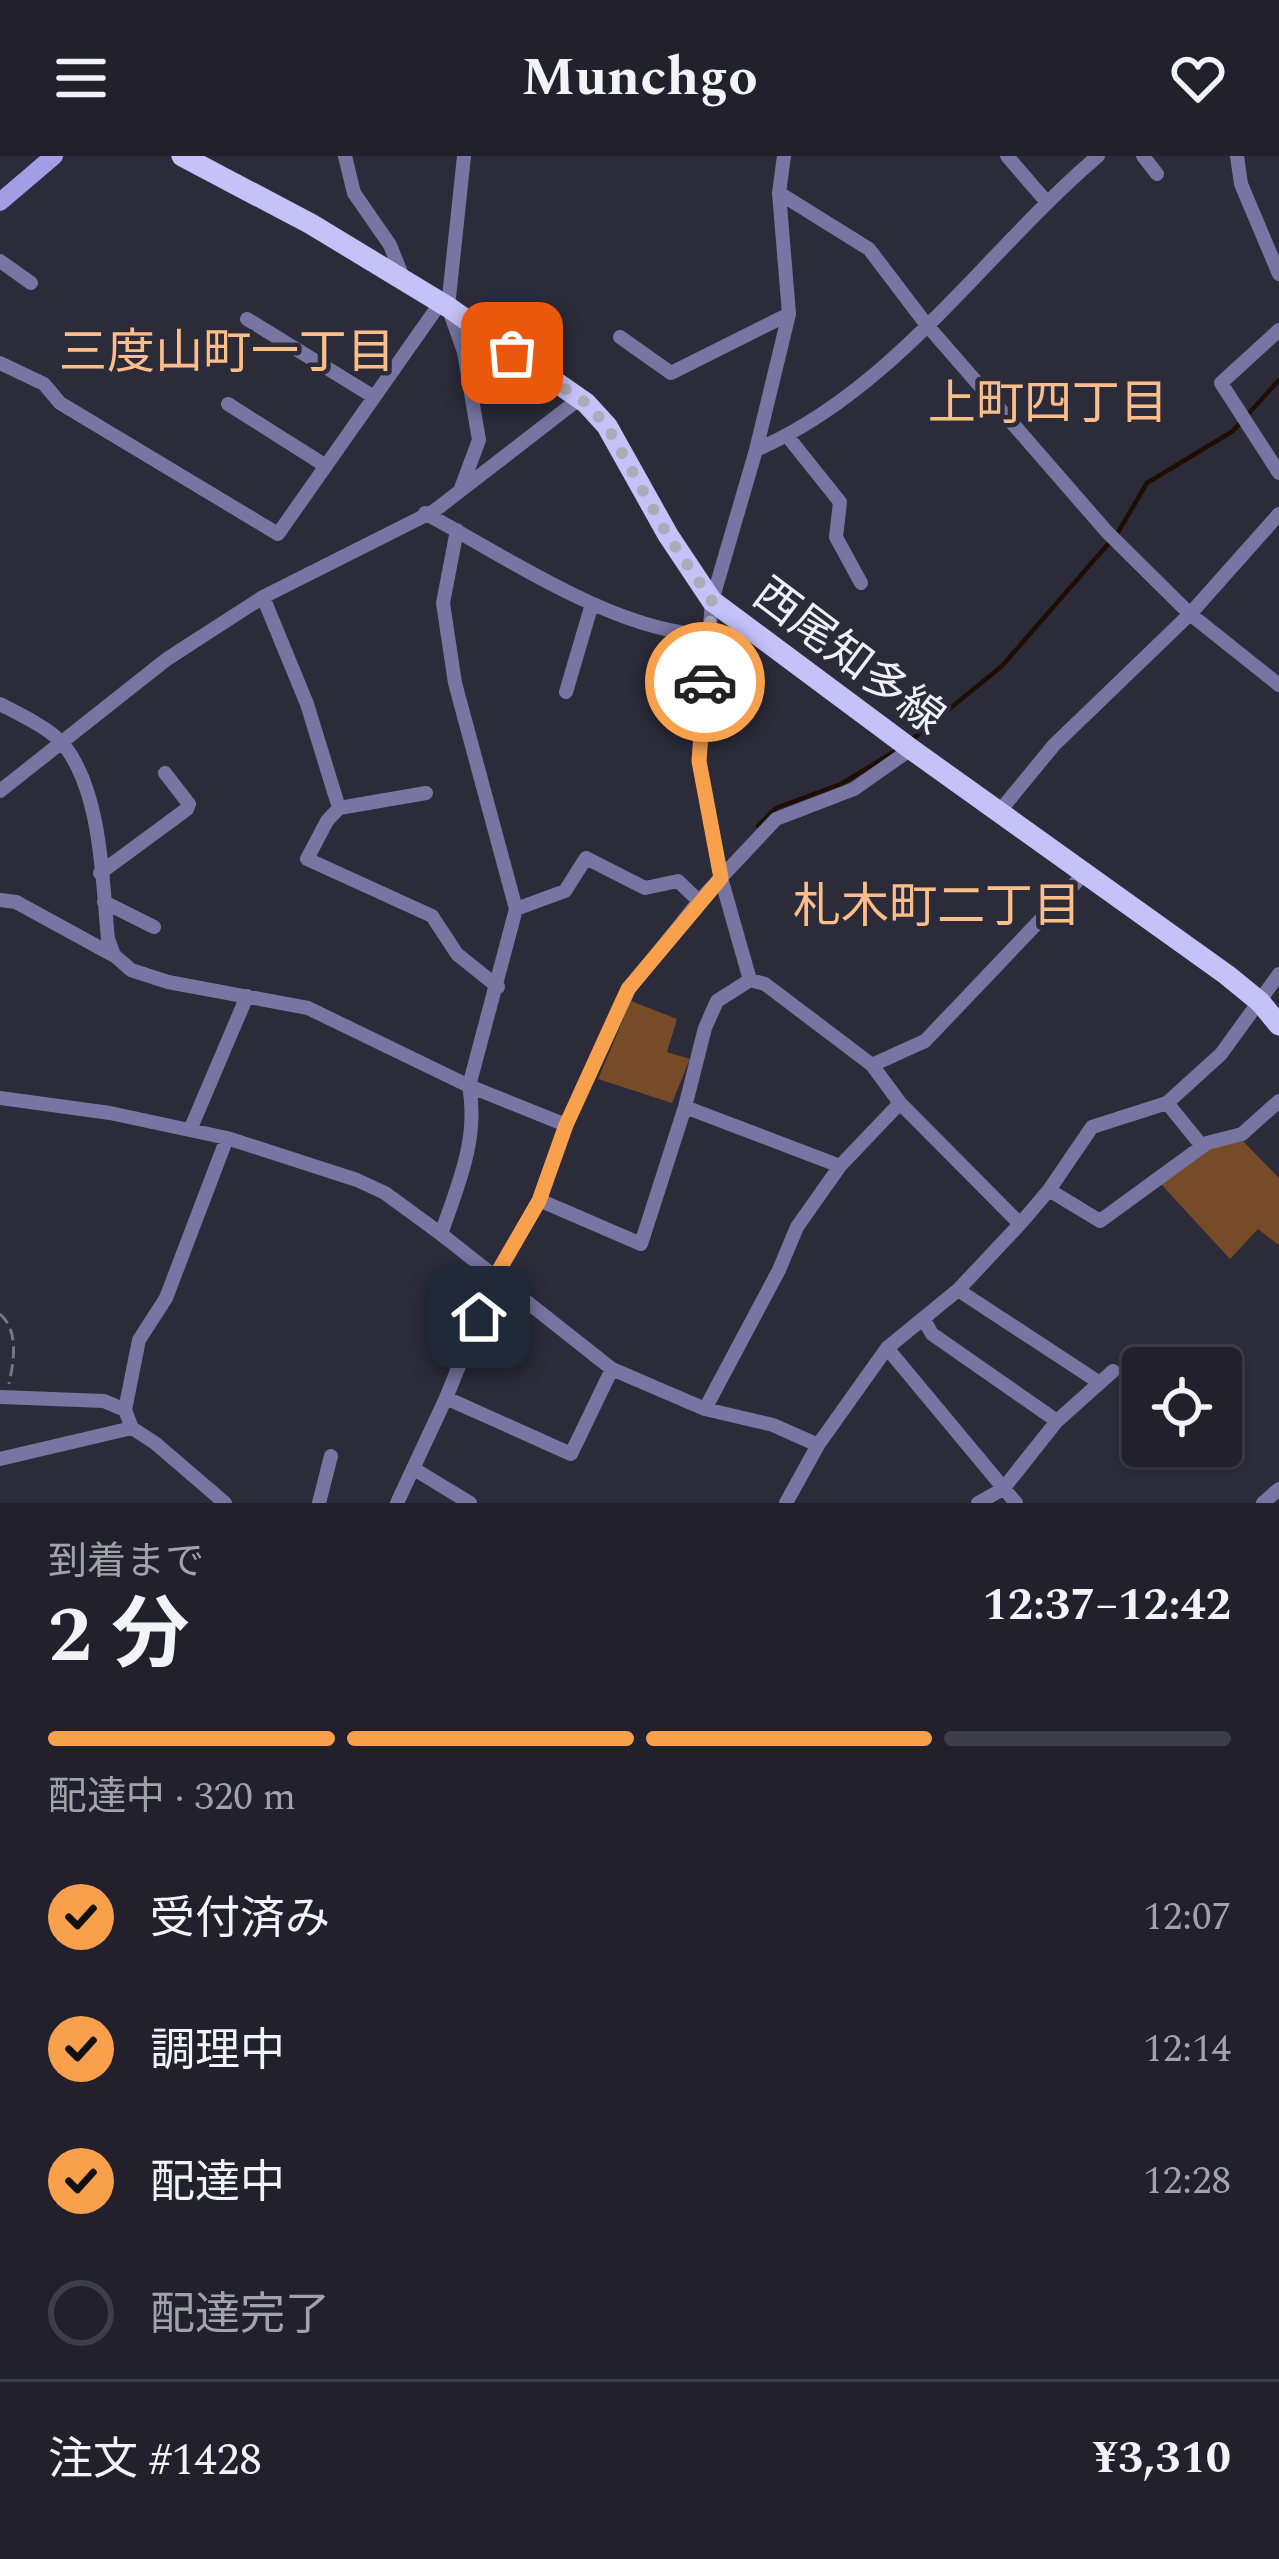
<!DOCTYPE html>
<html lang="ja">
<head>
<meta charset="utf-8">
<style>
	:root { --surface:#21202c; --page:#292834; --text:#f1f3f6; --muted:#a2a3a9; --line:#3e3e48; --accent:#f9a04d }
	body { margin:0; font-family:Spectral,"Noto Sans JP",serif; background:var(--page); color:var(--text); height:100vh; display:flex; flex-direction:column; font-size:45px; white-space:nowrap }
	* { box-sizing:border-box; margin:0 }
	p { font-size:39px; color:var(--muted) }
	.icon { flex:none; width:66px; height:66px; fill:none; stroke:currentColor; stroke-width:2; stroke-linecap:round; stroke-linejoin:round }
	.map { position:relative; height:1347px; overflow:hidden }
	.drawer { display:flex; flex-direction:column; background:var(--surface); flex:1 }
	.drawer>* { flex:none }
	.controls { position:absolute; left:1122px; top:1191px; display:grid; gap:24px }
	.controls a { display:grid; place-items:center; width:120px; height:120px; border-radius:12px; background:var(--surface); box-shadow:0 3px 9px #0004,0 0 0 3px var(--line); font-size:60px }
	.pin { position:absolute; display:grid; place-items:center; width:102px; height:102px; color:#fff; margin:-51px; border-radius:24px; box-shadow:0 6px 18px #0006 }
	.courier { position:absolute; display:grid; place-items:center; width:120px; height:120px; margin:-60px; border:9px solid #f9a04d; border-radius:50%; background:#fff; color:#222; box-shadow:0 3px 15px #0007 }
	.head em { font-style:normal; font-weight:700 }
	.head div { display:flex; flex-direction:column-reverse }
	.head { display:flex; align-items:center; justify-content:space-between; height:204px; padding:0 48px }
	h1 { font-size:78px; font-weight:700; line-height:90px }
	.bar { display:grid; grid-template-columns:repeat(4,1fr); gap:18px 12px; align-content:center; height:144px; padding:0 48px }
	.bar i { height:15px; border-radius:9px; background:var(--line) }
	.bar .active { background:var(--accent) }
	.bar p { grid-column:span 4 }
	.line { display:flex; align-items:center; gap:30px; padding:0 48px; border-top:3px solid var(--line) }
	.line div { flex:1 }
	ol { padding:0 48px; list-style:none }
	li { display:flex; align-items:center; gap:36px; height:132px }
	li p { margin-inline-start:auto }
	li .icon { padding:12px; border-radius:50%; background:var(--accent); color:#111; stroke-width:4 }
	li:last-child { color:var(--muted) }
	li i { width:66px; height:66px; border:6px solid var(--line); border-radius:50% }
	header { display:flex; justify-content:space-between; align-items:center; height:156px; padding:0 48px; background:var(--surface); font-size:54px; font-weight:700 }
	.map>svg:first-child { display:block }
	.green { fill:#754c27 }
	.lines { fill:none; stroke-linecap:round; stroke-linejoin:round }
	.stream { stroke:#1e0e02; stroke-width:4.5 }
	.path { stroke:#767582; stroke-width:3; stroke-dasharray:12 6; stroke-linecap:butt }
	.minor { stroke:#7875a2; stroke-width:14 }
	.secondary { stroke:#a29de4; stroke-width:18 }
	.primary { stroke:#c5c2f9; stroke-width:21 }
	.done { stroke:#acabb7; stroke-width:12; stroke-dasharray:0 21.6 }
	.route { stroke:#f9a04d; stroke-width:15 }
	.labels { text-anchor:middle; stroke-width:9; stroke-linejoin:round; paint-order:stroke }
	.street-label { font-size:45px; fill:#f1f0fa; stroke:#2c2b3a }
	.neighbourhood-label { font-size:48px; fill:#fdbe89; stroke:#2c2b3a }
</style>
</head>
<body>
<header><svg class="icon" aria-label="menu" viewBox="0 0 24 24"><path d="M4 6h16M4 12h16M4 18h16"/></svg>Munchgo<svg class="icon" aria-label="heart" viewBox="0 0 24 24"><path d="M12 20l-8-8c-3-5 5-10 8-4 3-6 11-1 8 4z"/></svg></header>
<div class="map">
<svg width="1279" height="1347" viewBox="0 0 1279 1347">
	<rect width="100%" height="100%" fill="#2c2b3a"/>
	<path class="green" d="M631 845 677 863 667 896 690 903 672 947 598 923Z
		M1243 985 1279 1022V1089L1258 1073 1230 1103 1161 1028 1209 991Z"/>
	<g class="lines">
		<path class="stream" d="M1117 378 1147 327 1233 275 1279 224
			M910 585 1002 510 1109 387
			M758 670 776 652 841 628 900 592"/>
		<path class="path" d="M0 1158C19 1175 14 1204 9 1228"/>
		<path class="minor" d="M345 0 354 37 390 89 404 124
			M1007 0 1045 44
			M1143 0 1157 18
			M1237 0 1241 28 1279 118
			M779 37 869 93 926 168 1107 376 1190 458 1279 529
			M0 105 31 127
			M247 163 374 241
			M1279 174 1221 227 1279 317
			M620 181 671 217 789 158
			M0 207 44 228 60 247 278 378 441 146
			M228 248 326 310
			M788 281 840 346 836 381 861 427
			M756 294C896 233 984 97 1098 0
			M460 335 579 243
			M425 357C506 401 617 477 709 479
			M263 441 307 548 339 652 327 665 307 703 432 760 457 798 498 831
			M566 536 592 448
			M0 548C19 558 51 573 64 589 102 638 102 724 108 783L114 799 131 814 168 826 308 852 469 930 566 969
			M0 635 167 503 263 441 434 355 460 335 479 284 464 196 448 151 464 0
			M339 652 426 637
			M999 656 1054 589 1190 458 1279 358
			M100 717 187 653 189 648 165 617
			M0 744 16 746 113 799
			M104 746 154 771
			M516 753 565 735 586 702 645 732 678 725 699 745
			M750 824 721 722 699 605 712 445 756 294 789 158 779 37 784 0
			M872 909 925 885 1085 717
			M0 942 110 957 227 982 357 1024 385 1037 441 1078 612 1213 705 1253 773 1269 818 1289
			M1167 947 1202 990
			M685 951 840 1010
			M190 974 247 840
			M1049 1034 1100 1065 1207 987 1242 978 1279 945
			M539 1044 641 1088 685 951 705 872 717 845 750 824 765 828 872 909 900 947 1020 1068
			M441 1078C458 1029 479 982 469 930L516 753 455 527 443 447 457 374
			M958 1134 1100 1227
			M924 1164 932 1178 1057 1265
			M887 1192 1016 1347
			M0 1241 104 1245 125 1254
			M446 1242 495 1121 539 1044 566 969 629 833 699 745 776 663 854 633 911 593
			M705 1253 779 1114 797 1071 840 1010 900 947
			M0 1303 132 1272
			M414 1313 470 1347
			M225 1347 155 1287 132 1272 125 1254 139 1184 166 1142 227 982
			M319 1347 331 1300
			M397 1347 446 1242 571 1298 612 1213
			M786 1347 818 1289 887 1192 958 1134 1020 1068 1049 1034 1092 971 1167 947 1221 898 1279 818
			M978 1347 1003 1333 1057 1265 1113 1215
			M1263 1347 1279 1333"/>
		<path class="secondary" d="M0 46 54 0"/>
		<path class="primary" d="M182 0 311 68 448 151 586 247 607 270 668 379 712 445 911 593 1227 819 1260 846 1279 869"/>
	</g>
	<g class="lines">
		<path class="done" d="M512 197 586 247 607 270 668 380 712 445 705 526"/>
		<path class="route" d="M479 1161 495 1121 539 1045 566 969 628 833 721 722 699 605 705 526"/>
	</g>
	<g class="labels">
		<g class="street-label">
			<text transform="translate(850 499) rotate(37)" y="16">西尾知多線</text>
		</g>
		<g class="neighbourhood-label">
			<text x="227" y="212">三度山町一丁目</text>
			<text x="1048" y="263">上町四丁目</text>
			<text x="937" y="766">札木町二丁目</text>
		</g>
	</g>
</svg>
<div class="controls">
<a><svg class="icon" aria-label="locate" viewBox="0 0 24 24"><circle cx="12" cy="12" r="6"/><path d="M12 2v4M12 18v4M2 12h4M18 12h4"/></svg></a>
</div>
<div class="pin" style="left:512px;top:197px;background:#ea580c"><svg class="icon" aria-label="bag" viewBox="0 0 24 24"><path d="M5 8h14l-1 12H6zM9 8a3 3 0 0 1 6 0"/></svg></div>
<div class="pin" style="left:479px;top:1161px;background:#1f2937"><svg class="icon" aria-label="home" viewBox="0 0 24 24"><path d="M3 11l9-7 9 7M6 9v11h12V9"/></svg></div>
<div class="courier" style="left:705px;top:526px"><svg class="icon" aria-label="car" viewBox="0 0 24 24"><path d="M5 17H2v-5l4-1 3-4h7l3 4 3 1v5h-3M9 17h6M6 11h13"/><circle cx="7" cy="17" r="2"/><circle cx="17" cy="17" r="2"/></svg></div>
</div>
<section class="drawer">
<div class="head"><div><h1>2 分</h1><p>到着まで</p></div><em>12:37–12:42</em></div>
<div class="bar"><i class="active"></i><i class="active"></i><i class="active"></i><i></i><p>配達中 · 320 m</p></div>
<ol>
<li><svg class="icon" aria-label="check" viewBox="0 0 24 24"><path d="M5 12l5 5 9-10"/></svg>受付済み<p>12:07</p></li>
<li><svg class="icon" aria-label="check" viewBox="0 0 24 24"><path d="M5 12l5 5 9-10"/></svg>調理中<p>12:14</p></li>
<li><svg class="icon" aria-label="check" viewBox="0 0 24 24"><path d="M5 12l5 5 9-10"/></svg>配達中<p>12:28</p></li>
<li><i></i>配達完了</li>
</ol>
<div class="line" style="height:156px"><div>注文 #1428</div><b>¥3,310</b></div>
</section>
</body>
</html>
